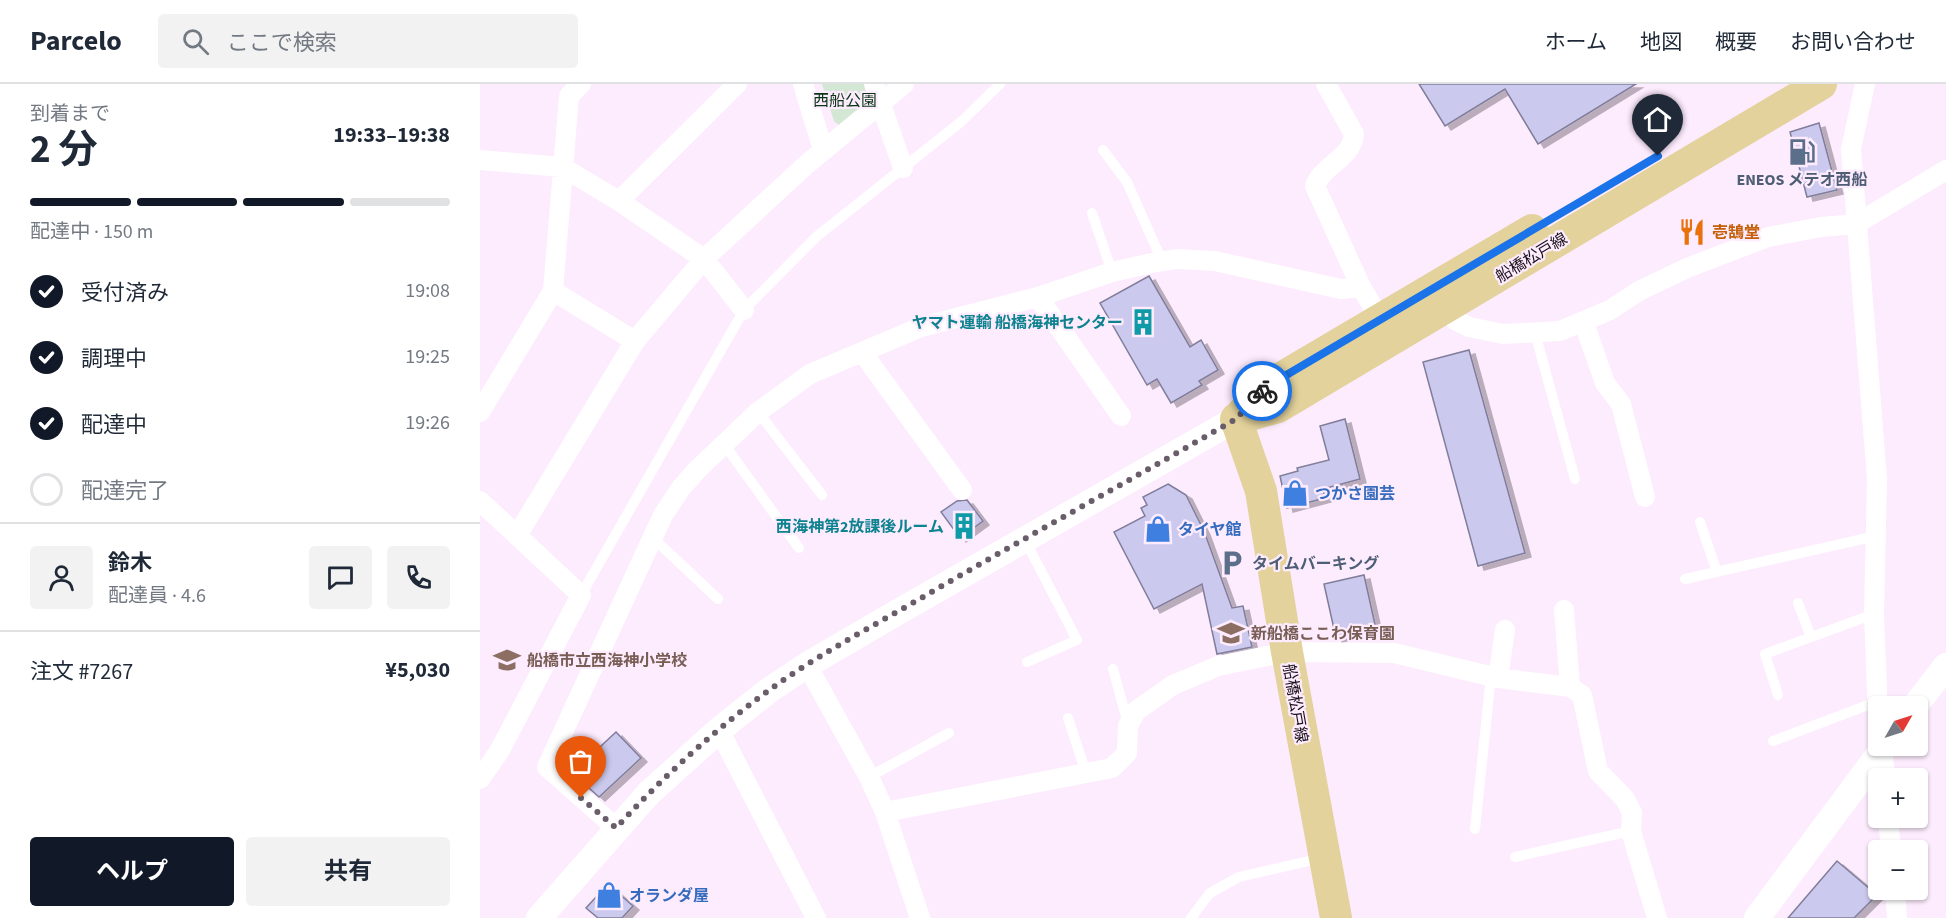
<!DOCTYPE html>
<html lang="ja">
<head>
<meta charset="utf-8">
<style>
	:root { --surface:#fff; --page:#f2f2f3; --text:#1f2937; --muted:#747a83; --line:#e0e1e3; --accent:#111827 }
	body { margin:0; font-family:"Source Sans 3","Noto Sans JP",sans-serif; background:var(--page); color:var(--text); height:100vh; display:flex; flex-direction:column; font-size:22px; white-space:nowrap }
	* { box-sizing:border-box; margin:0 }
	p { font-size:20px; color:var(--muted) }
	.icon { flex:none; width:33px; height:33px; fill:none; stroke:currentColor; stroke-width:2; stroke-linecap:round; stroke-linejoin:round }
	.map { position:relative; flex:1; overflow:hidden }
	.panel { display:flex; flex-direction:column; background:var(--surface); width:480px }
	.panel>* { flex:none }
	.needle { width:39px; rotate:51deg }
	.controls { position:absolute; left:1388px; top:612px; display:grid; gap:12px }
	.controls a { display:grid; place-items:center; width:60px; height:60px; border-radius:6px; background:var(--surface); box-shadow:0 2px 4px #0004; font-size:30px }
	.pin { position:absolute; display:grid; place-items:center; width:51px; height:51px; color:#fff; margin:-62px -26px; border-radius:50% 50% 50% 0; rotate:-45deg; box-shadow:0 0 6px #0007 }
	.pin .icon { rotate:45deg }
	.courier { position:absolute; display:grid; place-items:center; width:60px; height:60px; margin:-30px; border:4px solid #1a73e8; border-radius:50%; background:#fff; color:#222; box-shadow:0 2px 8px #0007 }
	.summary em { font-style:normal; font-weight:700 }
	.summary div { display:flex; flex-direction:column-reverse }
	.summary { display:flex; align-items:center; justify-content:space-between; height:102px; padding:0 30px }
	h1 { font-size:39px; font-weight:700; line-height:45px }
	.bar { display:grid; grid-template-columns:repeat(4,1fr); gap:9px 6px; align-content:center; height:72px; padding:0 30px }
	.bar i { height:8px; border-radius:4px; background:var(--line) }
	.bar .current { background:var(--accent) }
	.bar p { grid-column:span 4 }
	.line { display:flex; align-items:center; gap:15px; padding:0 30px; border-top:2px solid var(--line) }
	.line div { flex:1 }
	.round { display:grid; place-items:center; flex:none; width:63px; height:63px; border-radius:6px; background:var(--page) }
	ol { padding:0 30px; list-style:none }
	li { display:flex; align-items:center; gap:18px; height:66px }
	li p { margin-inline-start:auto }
	li .icon { padding:6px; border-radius:50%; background:var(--accent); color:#fff; stroke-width:4 }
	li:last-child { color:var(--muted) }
	li i { width:33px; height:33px; border:3px solid var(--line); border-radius:50% }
	.action { display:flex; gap:12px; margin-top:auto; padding:12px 30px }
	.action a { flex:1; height:69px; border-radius:6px; background:var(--accent); color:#fff; font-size:24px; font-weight:700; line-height:69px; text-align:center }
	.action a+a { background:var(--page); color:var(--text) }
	header { display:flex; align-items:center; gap:36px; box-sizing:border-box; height:84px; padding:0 30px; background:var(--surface); border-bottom:2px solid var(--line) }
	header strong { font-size:28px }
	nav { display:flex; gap:33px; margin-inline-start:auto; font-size:21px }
	.search { width:420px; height:54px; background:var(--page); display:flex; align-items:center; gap:15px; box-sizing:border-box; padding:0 21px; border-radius:6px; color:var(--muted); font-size:22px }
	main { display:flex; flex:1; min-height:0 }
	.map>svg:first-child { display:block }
	.green { fill:#d3e7d4 }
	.building { fill:#cbc9ed; stroke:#807e9a; stroke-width:1.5; filter:url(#shadow) }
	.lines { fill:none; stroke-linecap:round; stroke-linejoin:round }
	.service { stroke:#fff; stroke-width:10 }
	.minor { stroke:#fff; stroke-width:20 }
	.tertiary { stroke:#fff; stroke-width:26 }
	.primary { stroke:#e3d29c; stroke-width:32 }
	.done { stroke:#695d69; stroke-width:6; stroke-dasharray:0 10.8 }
	.route { stroke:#1a73e8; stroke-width:8 }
	.labels { text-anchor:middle; stroke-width:4.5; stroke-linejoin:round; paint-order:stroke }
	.park-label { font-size:16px; fill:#073612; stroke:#fdebfe }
	.service-label { font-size:16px; font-weight:bold; fill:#4e5e75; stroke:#fdebfe }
	.food-label { font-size:16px; font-weight:bold; fill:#c56008; stroke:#fdebfe; text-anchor:start }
	.street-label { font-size:16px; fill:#191119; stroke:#fdebfe }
	.culture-label { font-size:16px; font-weight:bold; fill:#0d838f; stroke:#fdebfe; text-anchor:end }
	.shop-label { font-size:16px; font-weight:bold; fill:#366cbe; stroke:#fdebfe; text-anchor:start }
	.education-label { font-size:16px; font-weight:bold; fill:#785e54; stroke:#fdebfe; text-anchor:start }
</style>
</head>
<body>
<header>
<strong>Parcelo</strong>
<div class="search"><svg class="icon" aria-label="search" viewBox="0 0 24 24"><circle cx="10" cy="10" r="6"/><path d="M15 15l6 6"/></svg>ここで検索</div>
<nav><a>ホーム</a><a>地図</a><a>概要</a><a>お問い合わせ</a></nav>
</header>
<main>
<section class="panel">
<div class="summary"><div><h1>2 分</h1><p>到着まで</p></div><em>19:33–19:38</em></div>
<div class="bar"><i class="current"></i><i class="current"></i><i class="current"></i><i></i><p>配達中 · 150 m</p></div>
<ol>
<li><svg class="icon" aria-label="check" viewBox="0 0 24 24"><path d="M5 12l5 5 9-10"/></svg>受付済み<p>19:08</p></li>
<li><svg class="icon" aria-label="check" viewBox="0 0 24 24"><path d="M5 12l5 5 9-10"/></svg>調理中<p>19:25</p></li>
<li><svg class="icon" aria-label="check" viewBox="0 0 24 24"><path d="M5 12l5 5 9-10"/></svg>配達中<p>19:26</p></li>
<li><i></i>配達完了</li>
</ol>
<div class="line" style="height:108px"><a class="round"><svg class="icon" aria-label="person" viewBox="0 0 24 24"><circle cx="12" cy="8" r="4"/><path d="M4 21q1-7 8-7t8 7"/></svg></a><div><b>鈴木</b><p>配達員 · 4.6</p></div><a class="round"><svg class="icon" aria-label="chat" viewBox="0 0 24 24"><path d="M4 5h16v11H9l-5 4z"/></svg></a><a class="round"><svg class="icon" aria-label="phone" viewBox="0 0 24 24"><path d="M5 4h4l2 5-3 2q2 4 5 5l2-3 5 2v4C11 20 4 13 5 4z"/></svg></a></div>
<div class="line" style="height:78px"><div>注文 #7267</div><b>¥5,030</b></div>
<div class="action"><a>ヘルプ</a><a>共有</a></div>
</section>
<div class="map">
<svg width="1466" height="834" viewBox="0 0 1466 834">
	<defs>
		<filter id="shadow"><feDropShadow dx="6" dy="4" stdDeviation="0" flood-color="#0004"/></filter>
	</defs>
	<rect width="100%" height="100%" fill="#fdebfe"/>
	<path class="green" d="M342 0H388C396 21 375 30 360 42L354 37Z"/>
	<path class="building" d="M939 0H1156L1058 60 1025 5 965 42Z
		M1339 39 1357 106 1327 113 1310 48Z
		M669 192 710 263 721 256 738 286 719 297 722 301 691 319 677 295 667 301 620 219Z
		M989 266 1045 469 998 482 943 278Z
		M865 335 880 395 843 405 845 414 807 424 800 392 818 387 817 384 849 376 840 342Z
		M688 400 706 411 724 447 752 524 763 522 772 563 737 570 722 500 674 525 634 448 665 432 661 424 667 421 663 413Z
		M487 416 503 437 480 454 461 428 477 417Z
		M884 491 896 545 856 554 844 500Z
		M136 648 161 674 119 713 92 689Z
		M1357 777 1397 811 1374 834H1308Z
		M128 800 153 822 142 834H118L106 824Z"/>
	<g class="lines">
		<path class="service" d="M623 66 647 98 682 177
			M612 129 632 188
			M1055 249 1095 395
			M278 328 342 411
			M244 360 319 464
			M1220 438 1237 488
			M172 453 238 515
			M545 456 597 556 547 578
			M1205 495 1396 452
			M101 511 264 226 336 153 482 37 520 0
			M1318 519 1331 553
			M633 585 648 640
			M1298 611 1285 570 1394 530
			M588 634 606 689
			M1293 657 1396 618
			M389 693 469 649
			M995 745 1011 592
			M1035 773 1151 747
			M711 834 730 809 759 793 842 774"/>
		<path class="minor" d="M323 0 343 66
			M394 0 423 84
			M846 0 874 50C872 75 843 80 835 102L881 203 900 235
			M1385 0 1371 65 1397 395 1394 530 1398 633
			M0 76 82 83 139 117 224 175 264 226
			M139 117 257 0
			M73 207 155 257
			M558 213 641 332
			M967 222 975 236 989 243 1023 250 1080 247 1130 226 1159 207 1207 184 1288 153 1341 143 1376 140 1466 86
			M1104 239 1125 299 1141 320 1165 413
			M382 268 482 406
			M0 328 73 207 89 12 101 0
			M0 417 101 511 20 666 0 695
			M38 450 155 257 224 175 327 80 424 0
			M1084 526 1090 603
			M327 581 389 693 405 728 440 834
			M1018 594 1025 546
			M239 646 336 834
			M1402 662 1405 694
			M405 728 632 684 647 669 648 642 656 627 693 601 738 582 807 568 914 569 1018 594 1090 603 1102 611 1118 687 1145 715 1152 729 1151 747 1177 834
			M1408 734 1411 766
			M136 744 67 683 183 431 201 404 217 386 278 328 330 290 441 243 558 213 632 188 672 179 697 175 735 177 861 205 881 203
			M1415 806 1417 834"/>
		<path class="tertiary" d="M1435 622 1466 582
			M59 834 169 709 239 646 288 607 327 581 418 528 756 335
			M1277 834 1405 662"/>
		<path class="primary" d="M756 335 798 323 1341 0
			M756 335 781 407 807 568 856 834
			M757 335 786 303 1052 146"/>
	</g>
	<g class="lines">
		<path class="done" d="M101 714 136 744C182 694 232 648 288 607 340 569 399 539 455 506 555 448 656 393 756 335L782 307"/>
		<path class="route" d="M782 307 786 303 1178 72"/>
	</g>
	<defs>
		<symbol id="fuel-bare" viewBox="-9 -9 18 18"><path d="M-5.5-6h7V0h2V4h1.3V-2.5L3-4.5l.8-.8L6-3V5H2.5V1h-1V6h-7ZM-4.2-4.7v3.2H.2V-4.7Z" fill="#5c6f8a" stroke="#fdebfe" stroke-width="2.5" paint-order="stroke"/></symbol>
		<symbol id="restaurant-bare" viewBox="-9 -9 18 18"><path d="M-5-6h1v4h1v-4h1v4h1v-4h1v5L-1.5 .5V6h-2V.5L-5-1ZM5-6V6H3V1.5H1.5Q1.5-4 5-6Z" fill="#e8710a" stroke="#fdebfe" stroke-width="2.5" paint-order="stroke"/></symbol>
		<symbol id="building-bare" viewBox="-9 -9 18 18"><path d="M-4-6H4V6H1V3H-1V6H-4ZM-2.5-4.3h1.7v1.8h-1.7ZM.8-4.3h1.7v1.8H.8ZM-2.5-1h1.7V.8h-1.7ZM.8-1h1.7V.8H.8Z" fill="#0f9aa8" stroke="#fdebfe" stroke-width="2.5" paint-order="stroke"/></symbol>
		<symbol id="shop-bare" viewBox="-9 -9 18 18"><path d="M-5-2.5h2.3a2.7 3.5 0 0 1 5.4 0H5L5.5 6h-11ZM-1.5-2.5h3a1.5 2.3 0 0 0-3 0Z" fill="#3f7fe0" stroke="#fdebfe" stroke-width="2.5" paint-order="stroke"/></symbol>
		<symbol id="parking-bare" viewBox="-9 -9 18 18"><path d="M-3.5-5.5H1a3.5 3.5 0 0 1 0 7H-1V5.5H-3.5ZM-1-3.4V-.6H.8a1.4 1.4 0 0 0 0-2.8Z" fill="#5c6f8a" stroke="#fdebfe" stroke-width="2.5" paint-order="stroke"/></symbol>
		<symbol id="school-bare" viewBox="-9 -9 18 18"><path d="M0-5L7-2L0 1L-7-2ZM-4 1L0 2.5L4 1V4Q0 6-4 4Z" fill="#8d6e63" stroke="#fdebfe" stroke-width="2.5" paint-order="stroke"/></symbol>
	</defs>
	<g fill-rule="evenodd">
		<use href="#fuel-bare" x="1303" y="49" width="38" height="38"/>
		<use href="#restaurant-bare" x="1193" y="129" width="38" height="38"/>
		<use href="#building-bare" x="644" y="219" width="38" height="38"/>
		<use href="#shop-bare" x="796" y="390" width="38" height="38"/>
		<use href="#building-bare" x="465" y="423" width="38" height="38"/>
		<use href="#shop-bare" x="659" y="426" width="38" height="38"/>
		<use href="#parking-bare" x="733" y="460" width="38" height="38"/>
		<use href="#school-bare" x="732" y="530" width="38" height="38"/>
		<use href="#school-bare" x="8" y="557" width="38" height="38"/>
		<use href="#shop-bare" x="110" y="792" width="38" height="38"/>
	</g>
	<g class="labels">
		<g class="park-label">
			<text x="365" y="22">西船公園</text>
		</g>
		<g class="service-label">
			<text x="1322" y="101">ENEOS メテオ西船</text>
			<text x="772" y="485" text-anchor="start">タイムバーキング</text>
		</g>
		<g class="food-label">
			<text x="1232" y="154">壱鵠堂</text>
		</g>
		<g class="street-label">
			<text transform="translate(1051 173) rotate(-31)" y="6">船橋松戸線</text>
			<text transform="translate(816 619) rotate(80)" y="6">船橋松戸線</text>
		</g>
		<g class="culture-label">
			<text x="643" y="244">ヤマト運輸 船橋海神センター</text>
			<text x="464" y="448">西海神第2放課後ルーム</text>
		</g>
		<g class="shop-label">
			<text x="835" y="415">つかさ園芸</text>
			<text x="698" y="451">タイヤ館</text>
			<text x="149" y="817">オランダ屋</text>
		</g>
		<g class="education-label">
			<text x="771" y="555">新船橋ここわ保育園</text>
			<text x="47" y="582">船橋市立西海神小学校</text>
		</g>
	</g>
</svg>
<div class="controls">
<a><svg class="needle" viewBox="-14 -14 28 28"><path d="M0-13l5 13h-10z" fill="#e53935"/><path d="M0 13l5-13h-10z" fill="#747a83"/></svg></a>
<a>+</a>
<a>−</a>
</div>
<div class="pin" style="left:101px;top:714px;background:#ea580c"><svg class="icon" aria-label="bag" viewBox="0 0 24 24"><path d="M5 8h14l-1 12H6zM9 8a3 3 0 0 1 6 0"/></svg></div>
<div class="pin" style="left:1178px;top:72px;background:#1f2937"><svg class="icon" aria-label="home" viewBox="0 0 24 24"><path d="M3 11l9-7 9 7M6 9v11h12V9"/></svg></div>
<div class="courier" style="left:782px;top:307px"><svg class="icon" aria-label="bike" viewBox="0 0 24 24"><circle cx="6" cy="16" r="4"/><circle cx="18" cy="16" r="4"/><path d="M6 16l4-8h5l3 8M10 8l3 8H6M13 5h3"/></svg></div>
</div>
</main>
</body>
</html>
